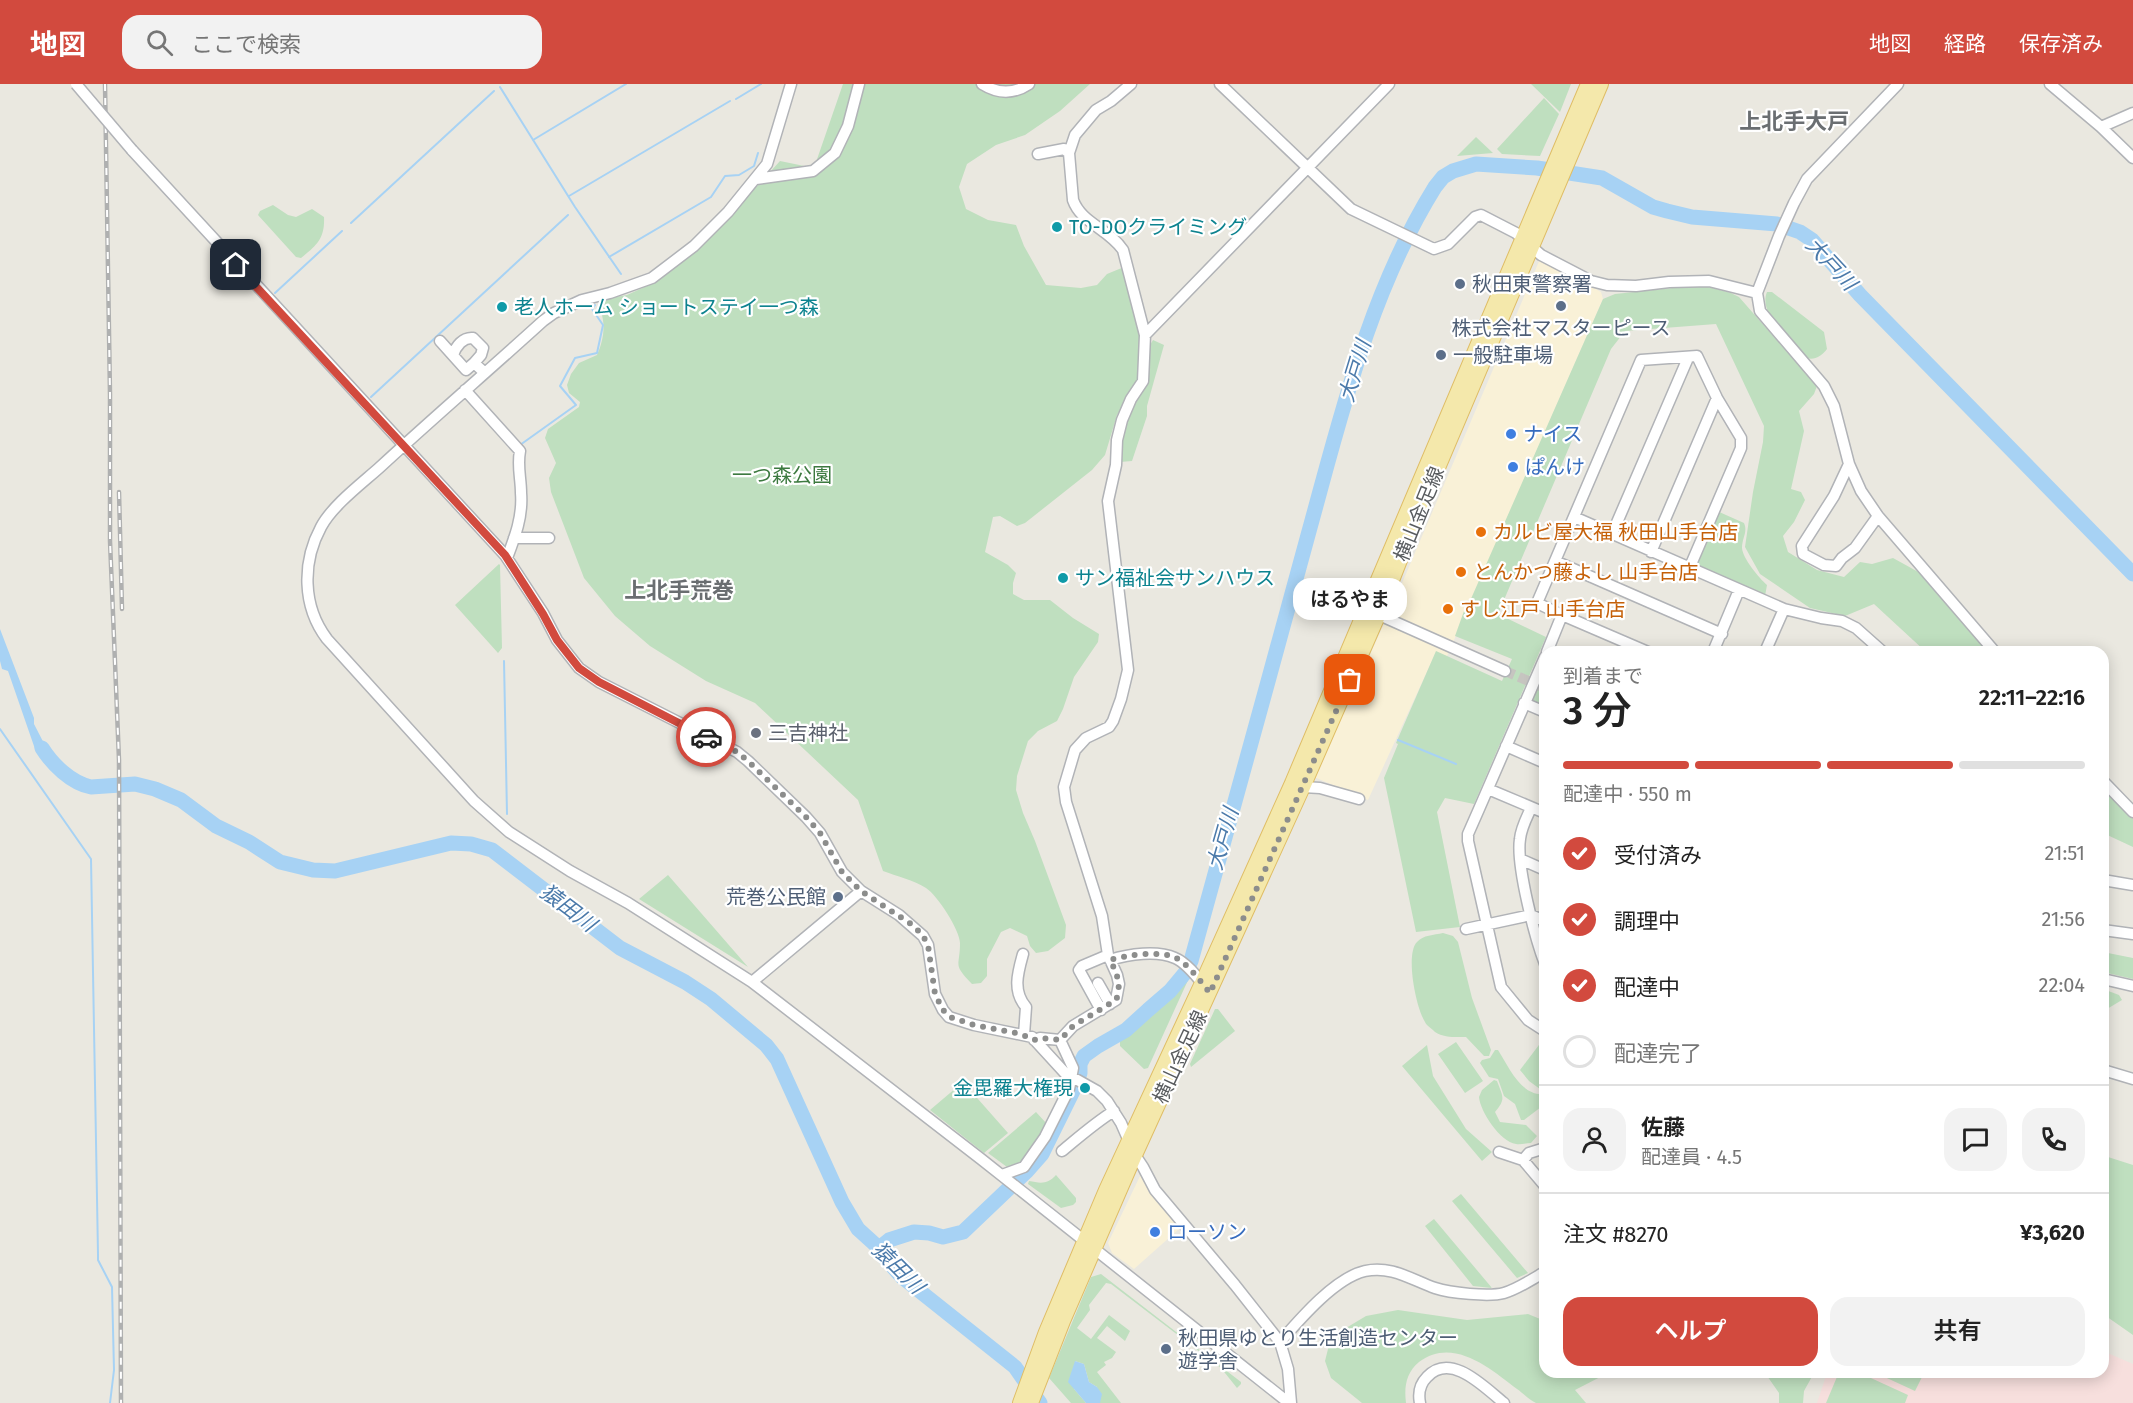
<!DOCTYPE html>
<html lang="ja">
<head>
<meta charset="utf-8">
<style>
	:root { --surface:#fff; --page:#f2f2f2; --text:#222; --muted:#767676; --line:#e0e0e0; --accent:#d24a3e }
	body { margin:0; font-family:"Fira Sans","Noto Sans JP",sans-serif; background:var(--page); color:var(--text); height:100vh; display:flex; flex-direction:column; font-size:22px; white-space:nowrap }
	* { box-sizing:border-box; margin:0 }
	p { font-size:20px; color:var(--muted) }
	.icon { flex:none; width:33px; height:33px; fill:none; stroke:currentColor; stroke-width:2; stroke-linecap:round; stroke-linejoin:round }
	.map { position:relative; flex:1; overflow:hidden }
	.panel { position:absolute; left:1539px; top:562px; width:570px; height:732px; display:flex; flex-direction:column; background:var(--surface); border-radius:18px; box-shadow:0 3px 15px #0003 }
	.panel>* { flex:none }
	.pin { position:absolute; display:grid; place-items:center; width:51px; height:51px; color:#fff; margin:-26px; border-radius:12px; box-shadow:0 3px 9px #0006 }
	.courier { position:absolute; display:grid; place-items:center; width:60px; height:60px; margin:-30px; border:4px solid #d24a3e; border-radius:50%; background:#fff; color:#222; box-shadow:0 2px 8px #0007 }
	.bubble { position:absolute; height:42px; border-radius:18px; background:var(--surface); box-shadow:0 3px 15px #0003; font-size:20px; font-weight:600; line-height:42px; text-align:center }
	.headline em { font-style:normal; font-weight:600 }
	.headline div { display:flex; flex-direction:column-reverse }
	.headline { display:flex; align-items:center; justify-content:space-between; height:102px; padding:0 24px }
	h1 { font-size:39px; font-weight:600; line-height:45px }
	.bar { display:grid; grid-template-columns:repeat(4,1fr); gap:9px 6px; align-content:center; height:72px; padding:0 24px }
	.bar i { height:8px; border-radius:4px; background:var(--line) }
	.bar .selected { background:var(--accent) }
	.bar p { grid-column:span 4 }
	.line { display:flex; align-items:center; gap:15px; padding:0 24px; border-top:2px solid var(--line) }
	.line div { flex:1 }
	.round { display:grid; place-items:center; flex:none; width:63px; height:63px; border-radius:18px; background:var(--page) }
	ol { padding:0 24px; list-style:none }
	li { display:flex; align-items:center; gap:18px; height:66px }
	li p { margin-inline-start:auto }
	li .icon { padding:6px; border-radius:50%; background:var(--accent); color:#fff; stroke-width:4 }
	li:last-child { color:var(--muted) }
	li i { width:33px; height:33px; border:3px solid var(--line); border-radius:50% }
	.action { display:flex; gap:12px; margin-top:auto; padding:12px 24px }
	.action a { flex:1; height:69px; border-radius:18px; background:var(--accent); color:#fff; font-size:24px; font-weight:600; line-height:69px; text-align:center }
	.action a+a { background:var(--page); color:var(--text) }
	header { display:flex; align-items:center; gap:36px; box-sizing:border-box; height:84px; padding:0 30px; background:var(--accent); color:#fff }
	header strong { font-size:28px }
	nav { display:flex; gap:33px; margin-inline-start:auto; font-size:21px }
	.search { width:420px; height:54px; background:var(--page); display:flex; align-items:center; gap:15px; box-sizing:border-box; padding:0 21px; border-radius:18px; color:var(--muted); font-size:22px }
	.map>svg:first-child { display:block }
	.commercial { fill:#f9f1d7 }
	.medical { fill:#f7dfdd }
	.green { fill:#bfdfbf }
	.water { fill:#a7d2f4 }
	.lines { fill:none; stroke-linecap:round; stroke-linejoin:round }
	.stream { stroke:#a7d2f4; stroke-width:2 }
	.river { stroke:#a7d2f4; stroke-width:15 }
	.minor-tunnel { stroke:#c6c5c0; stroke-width:10; stroke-dasharray:10 5; stroke-linecap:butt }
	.minor-casing { stroke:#b1b3b7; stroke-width:13 }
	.major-casing { stroke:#dfbd65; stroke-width:16 }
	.minor { stroke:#fff; stroke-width:10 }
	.major { stroke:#f4e8ab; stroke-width:14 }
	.rail-casing { stroke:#afb0b0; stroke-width:4.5 }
	.rail { stroke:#fff; stroke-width:2; stroke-dasharray:7; stroke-linecap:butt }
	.minor-bridge-casing { stroke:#b1b3b7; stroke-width:13; stroke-linecap:butt }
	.minor-bridge { stroke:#fff; stroke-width:10 }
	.done { stroke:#8c8d8c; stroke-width:6; stroke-dasharray:0 10.8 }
	.route { stroke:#d24a3e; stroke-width:8 }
	.culture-dot { fill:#0f9aa8; stroke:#fff; stroke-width:2 }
	.service-dot { fill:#5c6f8a; stroke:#fff; stroke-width:2 }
	.shop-dot { fill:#3f7fe0; stroke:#fff; stroke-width:2 }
	.food-dot { fill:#e8710a; stroke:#fff; stroke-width:2 }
	.worship-dot { fill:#6b7280; stroke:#fff; stroke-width:2 }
	.labels { text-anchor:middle; stroke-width:4.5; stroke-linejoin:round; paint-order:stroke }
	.culture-label { font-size:20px; fill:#0d838f; stroke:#fff; text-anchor:start }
	.service-label { font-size:20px; fill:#4e5e75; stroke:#fff; text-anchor:start }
	.shop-label { font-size:20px; fill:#366cbe; stroke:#fff; text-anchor:start }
	.park-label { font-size:20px; fill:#3d7a40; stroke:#fff }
	.street-label { font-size:20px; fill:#595c5f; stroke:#fff }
	.food-label { font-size:20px; fill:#c56008; stroke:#fff; text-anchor:start }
	.worship-label { font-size:20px; fill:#5b616d; stroke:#fff; text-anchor:start }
	.water-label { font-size:21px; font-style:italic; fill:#4b7aaa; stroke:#fff }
	.quarter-label { font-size:22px; font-weight:bold; fill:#6a6e71; stroke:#fff }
</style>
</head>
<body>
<header>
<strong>地図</strong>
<div class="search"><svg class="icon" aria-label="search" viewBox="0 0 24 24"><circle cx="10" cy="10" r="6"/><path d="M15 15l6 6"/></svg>ここで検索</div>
<nav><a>地図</a><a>経路</a><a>保存済み</a></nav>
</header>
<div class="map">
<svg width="2133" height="1319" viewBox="0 0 2133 1319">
	<rect width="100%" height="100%" fill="#eae8e0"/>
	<path class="commercial" d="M1540 175 1555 181 1601 208 1603 215 1447 572 1436 568 1368 716 1314 693 1394 518Z
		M1141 1090 1150 1108 1179 1145 1134 1185 1112 1169 1108 1159Z"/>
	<path class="medical" d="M2103 1267 2133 1280V1319H1817L1827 1289 2103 1288Z"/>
	<path class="green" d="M843 0H1090L1060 27 1025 51 996 61 967 80 959 103 966 125 988 136 1016 141 1024 162 1046 201 1081 204 1097 201 1107 190 1124 183 1140 250V292L1117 331 1105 371 1092 386 1025 439 1017 442 1000 432 993 433 985 468 1008 481 1016 489 1013 499V510L1024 516H1050L1073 534 1099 550 1098 558 1074 593 1063 625 1057 637 1038 647 1028 657 1017 692 1016 706 1023 729 1035 757 1066 841 1065 854 1048 867 1036 869 1030 862 1027 852 1010 844 1001 848 987 875V892L981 899 972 900C952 879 960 884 960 859 960 846 937 811 926 804 914 796 896 792 883 787L858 716 755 619 706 597 650 562 615 532 584 494 551 408 549 394 556 379 545 354 548 345 579 323 580 318 569 309 567 301 571 290 579 279 597 271C603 258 606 242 601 228L604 218 610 214 627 211 649 201 707 157 780 77 814 84Z
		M1531 0H1571L1560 28Z
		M1544 14 1559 30 1540 72 1502 70 1497 65Z
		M1476 53 1493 69 1457 72Z
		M273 121 288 131 296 133 312 125 324 133C325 154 317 161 301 174L296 173 258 131 260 127Z
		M1701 201 1731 209 1739 213 1817 302 1814 310 1799 327 1804 347 1791 405 1801 408 1805 416 1794 438 1783 452 1788 468 1817 486 1844 493 1860 478 1872 480 1893 474 1922 490 1989 568H1926L1874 520 1845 532 1810 524 1760 490 1745 463 1753 408 1763 358 1764 342 1716 240 1625 247 1611 265 1498 530 1546 553 1474 720 1445 714 1437 728 1460 843 1416 848 1384 694 1398 660 1396 659 1436 567 1502 597 1512 575 1455 552 1468 516 1470 517 1603 215 1615 210Z
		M1767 208H1772L1824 248 1827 265C1823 271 1814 277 1807 274 1802 272 1797 264 1793 260 1782 248 1759 227 1767 208Z
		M1153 256 1164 261 1147 322V332L1132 377 1120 378 1119 376 1124 340 1149 286 1150 261Z
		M1717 427 1744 439C1748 448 1742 454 1742 464 1743 475 1759 494 1767 501L1765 512 1694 483Z
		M499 480 500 481 502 564 498 569 455 521Z
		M1545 586V622L1534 618 1532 613 1542 587Z
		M2103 703 2133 732V763L2103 749Z
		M668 791 748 883 639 815Z
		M1443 849 1453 852 1458 858 1472 914 1491 966 1489 972H1484L1466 953C1456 953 1444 954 1435 948 1432 945 1426 941 1425 938 1416 924 1405 870 1417 858 1423 851 1434 851 1443 849Z
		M2103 868 2133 874V895L2103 888Z
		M1187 893 1189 894 1148 984 1144 985 1120 962V957L1178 904Z
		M2103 905 2119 911 2122 916 2107 925H2103Z
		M1215 925H1218L1235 947 1191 983 1190 980Z
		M1545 953V1004L1540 1005 1529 997 1520 986Z
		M1456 958 1483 997 1465 1009 1438 970Z
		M1427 961 1433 992 1466 1045 1492 1068 1482 1077 1402 982Z
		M1495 966H1498C1509 983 1521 1013 1545 1010V1020L1524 1036H1521L1515 1020 1504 1012 1498 995 1489 993 1480 979 1482 976 1490 974Z
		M1494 996 1497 997C1503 1013 1506 1015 1495 1028L1500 1038 1526 1041 1537 1052 1531 1059C1526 1059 1520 1061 1516 1060 1500 1058 1480 1027 1479 1013L1482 1006Z
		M963 998 1008 1049 984 1069 930 1026Z
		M1036 1028 1047 1040 1021 1080 1007 1083 988 1069Z
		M2108 1073 2133 1081V1251L2103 1230V1074Z
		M1056 1091 1076 1114V1118L1073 1121 1061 1124 1028 1100 1029 1097C1040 1099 1047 1101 1056 1091Z
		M1461 1110 1528 1189 1517 1194 1452 1117Z
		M1434 1135 1492 1204 1473 1202 1425 1142Z
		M1101 1190 1241 1298V1300L1237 1304 1221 1284 1111 1200 1106 1199 1089 1221 1090 1226 1077 1244 1091 1255 1109 1231 1130 1247 1125 1257 1107 1242 1097 1254 1116 1268 1112 1274 1104 1278 1106 1281 1097 1288 1121 1319H1100L1097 1303 1089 1298 1084 1280 1075 1277 1074 1305 1086 1319H1071L1049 1294 1091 1193Z
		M1398 1226 1467 1236 1528 1230 1545 1237V1288L1608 1289 1575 1306 1586 1319C1576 1319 1544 1319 1536 1319 1529 1316 1523 1309 1517 1305 1491 1285 1453 1252 1419 1278 1406 1289 1404 1303 1406 1319H1362L1331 1294 1325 1277 1331 1253 1366 1232Z
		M1839 1288 1860 1289 1908 1311 1905 1319H1826Z
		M1765 1289H1814L1804 1307 1803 1319H1779V1309Z
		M1876 1289H1924L1915 1307Z"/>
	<path class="water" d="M0 545 34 634V640L51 673 62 685 35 665 8 587 2 585 0 577Z
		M1075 1277 1084 1280 1089 1298 1097 1303 1102 1310 1100 1319H1086L1068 1298Z"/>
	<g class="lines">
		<path class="stream" d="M500 3 575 123 621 190
			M736 15 761 0
			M533 56 626 0
			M569 112 730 17
			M351 139 494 7
			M609 173 711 113 725 92 739 91 754 82 758 69
			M275 209 342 147
			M371 313 568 131
			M520 361 576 321 560 302 575 274 597 269 603 241 592 225 595 221
			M504 577 507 730
			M0 645 91 775 98 1170V1176L112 1203 114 1286 110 1319
			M1398 656 1456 680
			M492 766 493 764"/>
		<path class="river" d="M42 664C52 680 71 699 91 703L135 700 155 705 181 716 216 742 249 758 280 778 313 786 335 787 451 759 471 760 492 766 620 864 685 898 711 915 766 961 777 975 842 1118 858 1145 879 1164 884 1173 902 1193 1015 1283 1040 1319
			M879 1164 889 1156 914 1148 929 1149 943 1153 963 1148 1027 1087 1042 1070 1075 1003 1080 989V980L1084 972 1098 962 1126 946 1148 926 1170 907 1185 889 1191 877C1231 735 1269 593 1308 451 1341 332 1369 209 1435 103L1443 93 1453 87 1476 80 1537 84 1602 94 1653 123 1667 127 1692 133 1777 140 1800 148 1812 156 1860 211 2133 490"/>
		<path class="minor-tunnel" d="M1505 587 1545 604"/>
		<defs>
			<path id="minor" d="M791 0 767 80 728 128 694 162 652 194 610 209 582 216 554 229 543 237C488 287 433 334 379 384 361 400 332 422 321 443 302 478 302 522 327 555L474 717 509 748 570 787 628 819 752 898 981 1075 1289 1319
				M982 0C998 10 1014 10 1029 0
				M1220 0 1351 125 1434 165 1448 160 1475 133 1481 131 1516 149 1541 171 1591 197 1607 201 1636 202 1669 198 1709 197 1757 209
				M1898 0 1807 95 1794 119 1779 152 1757 209 1760 227 1824 302 1834 322 1849 380 1861 407 1878 432 1995 568
				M2050 0 2101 43 2133 74
				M2101 43 2133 29
				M132 66 505 471 543 529 557 556 579 584 599 598 737 668 748 677 806 733 820 749 842 788 861 807 899 831 923 852 928 861 935 910 943 926 949 933 974 941 1032 953 1065 989 1097 1007 1107 1017 1121 1039 1135 1071 1143 1083 1155 1106 1235 1201 1280 1258 1288 1285 1291 1319
				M1038 70 1064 65 1069 69
				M756 95 813 87 835 69 848 42 859 0
				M1145 251 1389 0
				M440 257 466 286 474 279 485 289
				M453 271C456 262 463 253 473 254L483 264 481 271 474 279
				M465 306 520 367C517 382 521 394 521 409 523 432 515 453 507 474
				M1849 380 1834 412 1802 462 1803 470 1824 481 1836 482 1842 474 1855 464 1878 432
				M1574 433 1784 525 1821 534 1842 537 1856 544 1883 568
				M1612 450 1688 274
				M514 454H549
				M1651 468 1717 314
				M1555 477 1722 550
				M1350 518 1505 587
				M1562 531 1648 568
				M1547 568 1562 531 1537 519 1641 276 1697 272 1717 314 1741 354V364L1689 485
				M1713 568 1739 506
				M1765 568 1784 525
				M1545 573 1479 725 1468 750V757L1501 903 1528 936 1545 947
				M1524 619 1545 628
				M1506 662 1545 679
				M2103 697 2133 728
				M1303 703 1320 704 1359 715
				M1488 705 1545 729
				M1531 724C1527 733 1521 744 1520 755 1516 781 1535 854 1545 880
				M1520 775 1545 786
				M2103 796 2133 801
				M1466 845 1531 831 1545 837
				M2103 846 2133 850
				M1023 870C1018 888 1012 907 1026 923L1024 951
				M1110 876C1129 870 1157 866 1175 874 1187 879 1198 894 1206 904
				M2103 895 2133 902
				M752 898 861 807
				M1098 899 1110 920
				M1101 926 1079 886 1082 882 1108 871
				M1034 956 1040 954 1060 956 1073 942 1116 916 1119 900 1117 891 1108 871 1102 832 1066 718 1064 703 1075 666 1086 654 1109 643 1113 637 1121 615 1128 586 1108 417 1116 381 1117 356 1122 336 1131 315 1143 297 1145 251 1123 166C1109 145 1081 139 1073 116L1069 69 1075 51 1096 26 1111 17 1131 0
				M2103 986 2133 995
				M1062 1067C1079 1053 1096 1038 1114 1027
				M1499 1068 1523 1076 1545 1102
				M1523 1076 1529 1069 1545 1064
				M1002 1091 1024 1083 1045 1053 1069 1005 1073 984 1060 956
				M1280 1258C1300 1235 1335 1194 1365 1187 1391 1181 1412 1196 1435 1204 1450 1209 1489 1213 1504 1209 1518 1205 1532 1195 1545 1188
				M1420 1319C1418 1309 1420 1300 1427 1293 1451 1267 1485 1304 1504 1319"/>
			<path id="major" d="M1020 1319 1046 1248 1106 1106 1202 899 1292 699 1588 0
				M1031 1319 1063 1237 1135 1071 1303 703 1378 532 1415 438 1601 0"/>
		</defs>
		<use href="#minor" class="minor-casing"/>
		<use href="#major" class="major-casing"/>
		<use href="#minor" class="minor"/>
		<use href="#major" class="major"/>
		<defs>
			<path id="rail" d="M105 0 110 310V457L119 676 121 1319
				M119 408 122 525"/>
		</defs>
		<use href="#rail" class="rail-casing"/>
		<use href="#rail" class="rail"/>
		<defs>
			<path id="minor-bridge" d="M76 0 132 66"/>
		</defs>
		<use href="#minor-bridge" class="minor-bridge-casing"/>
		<use href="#minor-bridge" class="minor-bridge"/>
	</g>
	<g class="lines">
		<path class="done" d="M706 653 737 668 748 677 806 733 820 749 842 788 861 807 914 842 923 852 928 861 935 910 943 926 950 933 974 941 1021 950 1034 956 1040 954 1060 956 1073 942 1116 916C1122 902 1117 889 1110 876 1127 871 1160 866 1176 874 1188 880 1201 898 1210 909L1350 596"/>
		<path class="route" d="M236 181 505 471 543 530 557 556 579 584 599 598 706 653"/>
	</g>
	<g class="culture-dot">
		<circle cx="1057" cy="143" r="6"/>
		<circle cx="502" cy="223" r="6"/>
		<circle cx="1063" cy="494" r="6"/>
		<circle cx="1085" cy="1004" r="6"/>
	</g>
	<g class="service-dot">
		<circle cx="1460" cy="200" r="6"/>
		<circle cx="1561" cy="222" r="6"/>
		<circle cx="1441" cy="271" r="6"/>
		<circle cx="838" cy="813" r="6"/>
		<circle cx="1166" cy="1265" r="6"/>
	</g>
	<g class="shop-dot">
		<circle cx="1511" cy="350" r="6"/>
		<circle cx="1513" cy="383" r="6"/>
		<circle cx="1155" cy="1148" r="6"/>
	</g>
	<g class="food-dot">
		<circle cx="1481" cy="448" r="6"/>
		<circle cx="1461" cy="488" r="6"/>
		<circle cx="1448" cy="525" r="6"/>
	</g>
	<circle class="worship-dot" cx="756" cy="649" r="6"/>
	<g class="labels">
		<g class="culture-label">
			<text x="1069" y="150">TO-DOクライミング</text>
			<text x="514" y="230">老人ホーム ショートステイ一つ森</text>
			<text x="1075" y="501">サン福祉会サンハウス</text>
			<text x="1073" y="1011" text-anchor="end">金毘羅大権現</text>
		</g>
		<g class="service-label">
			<text x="1472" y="207">秋田東警察署</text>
			<text x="1561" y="251" text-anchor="middle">株式会社マスターピース</text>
			<text x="1453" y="278">一般駐車場</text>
			<text x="826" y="820" text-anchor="end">荒巻公民館</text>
			<text x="1178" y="1261">秋田県ゆとり生活創造センター<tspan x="1178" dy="23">遊学舎</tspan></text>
		</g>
		<g class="shop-label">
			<text x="1523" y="357">ナイス</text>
			<text x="1525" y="390">ぱんけ</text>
			<text x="1167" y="1155">ローソン</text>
		</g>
		<g class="park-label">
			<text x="782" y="398">一つ森公園</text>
		</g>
		<g class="street-label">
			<text transform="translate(1419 430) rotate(-68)" y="7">横山金足線</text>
			<text transform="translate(1180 973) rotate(-65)" y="7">横山金足線</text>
		</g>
		<g class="food-label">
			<text x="1493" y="455">カルビ屋大福 秋田山手台店</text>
			<text x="1473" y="495">とんかつ藤よし 山手台店</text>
			<text x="1460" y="532">すし江戸 山手台店</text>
		</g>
		<g class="worship-label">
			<text x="768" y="656">三吉神社</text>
		</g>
		<g class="water-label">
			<text transform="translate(1831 180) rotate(47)" y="7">大戸川</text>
			<text transform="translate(1355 287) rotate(-73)" y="7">大戸川</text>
			<text transform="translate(1223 755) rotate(-74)" y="7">大戸川</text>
			<text transform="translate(568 824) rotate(37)" y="7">猿田川</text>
			<text transform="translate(898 1184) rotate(45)" y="7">猿田川</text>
		</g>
		<g class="quarter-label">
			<text x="1794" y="45">上北手大戸</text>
			<text x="679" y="514">上北手荒巻</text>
		</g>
	</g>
</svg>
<div class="pin" style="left:1350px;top:596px;background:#ea580c"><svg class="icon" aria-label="bag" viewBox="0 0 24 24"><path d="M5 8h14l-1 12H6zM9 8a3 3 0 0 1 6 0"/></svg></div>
<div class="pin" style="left:236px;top:181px;background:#1f2937"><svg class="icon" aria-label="home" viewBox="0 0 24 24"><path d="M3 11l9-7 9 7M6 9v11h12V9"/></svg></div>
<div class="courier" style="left:706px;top:653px"><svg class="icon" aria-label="car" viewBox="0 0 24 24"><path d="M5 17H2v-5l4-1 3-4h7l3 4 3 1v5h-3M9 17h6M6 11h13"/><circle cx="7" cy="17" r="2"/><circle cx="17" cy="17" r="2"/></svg></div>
<div class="bubble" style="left:1293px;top:494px;width:114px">はるやま</div>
<section class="panel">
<div class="headline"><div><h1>3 分</h1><p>到着まで</p></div><em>22:11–22:16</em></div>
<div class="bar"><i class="selected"></i><i class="selected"></i><i class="selected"></i><i></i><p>配達中 · 550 m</p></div>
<ol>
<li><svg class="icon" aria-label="check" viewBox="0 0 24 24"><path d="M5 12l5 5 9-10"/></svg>受付済み<p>21:51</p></li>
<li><svg class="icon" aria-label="check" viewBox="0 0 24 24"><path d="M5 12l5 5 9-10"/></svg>調理中<p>21:56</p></li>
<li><svg class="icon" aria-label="check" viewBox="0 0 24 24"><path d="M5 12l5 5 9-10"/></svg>配達中<p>22:04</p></li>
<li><i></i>配達完了</li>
</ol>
<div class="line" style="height:108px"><a class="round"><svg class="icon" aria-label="person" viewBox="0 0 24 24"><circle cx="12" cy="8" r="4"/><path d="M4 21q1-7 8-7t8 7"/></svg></a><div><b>佐藤</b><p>配達員 · 4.5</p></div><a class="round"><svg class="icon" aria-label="chat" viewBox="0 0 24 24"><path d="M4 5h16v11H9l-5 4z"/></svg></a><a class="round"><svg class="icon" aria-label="phone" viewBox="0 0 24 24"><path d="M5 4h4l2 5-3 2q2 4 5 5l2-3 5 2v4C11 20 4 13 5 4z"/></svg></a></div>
<div class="line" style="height:78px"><div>注文 #8270</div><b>¥3,620</b></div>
<div class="action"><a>ヘルプ</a><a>共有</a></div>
</section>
</div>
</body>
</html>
